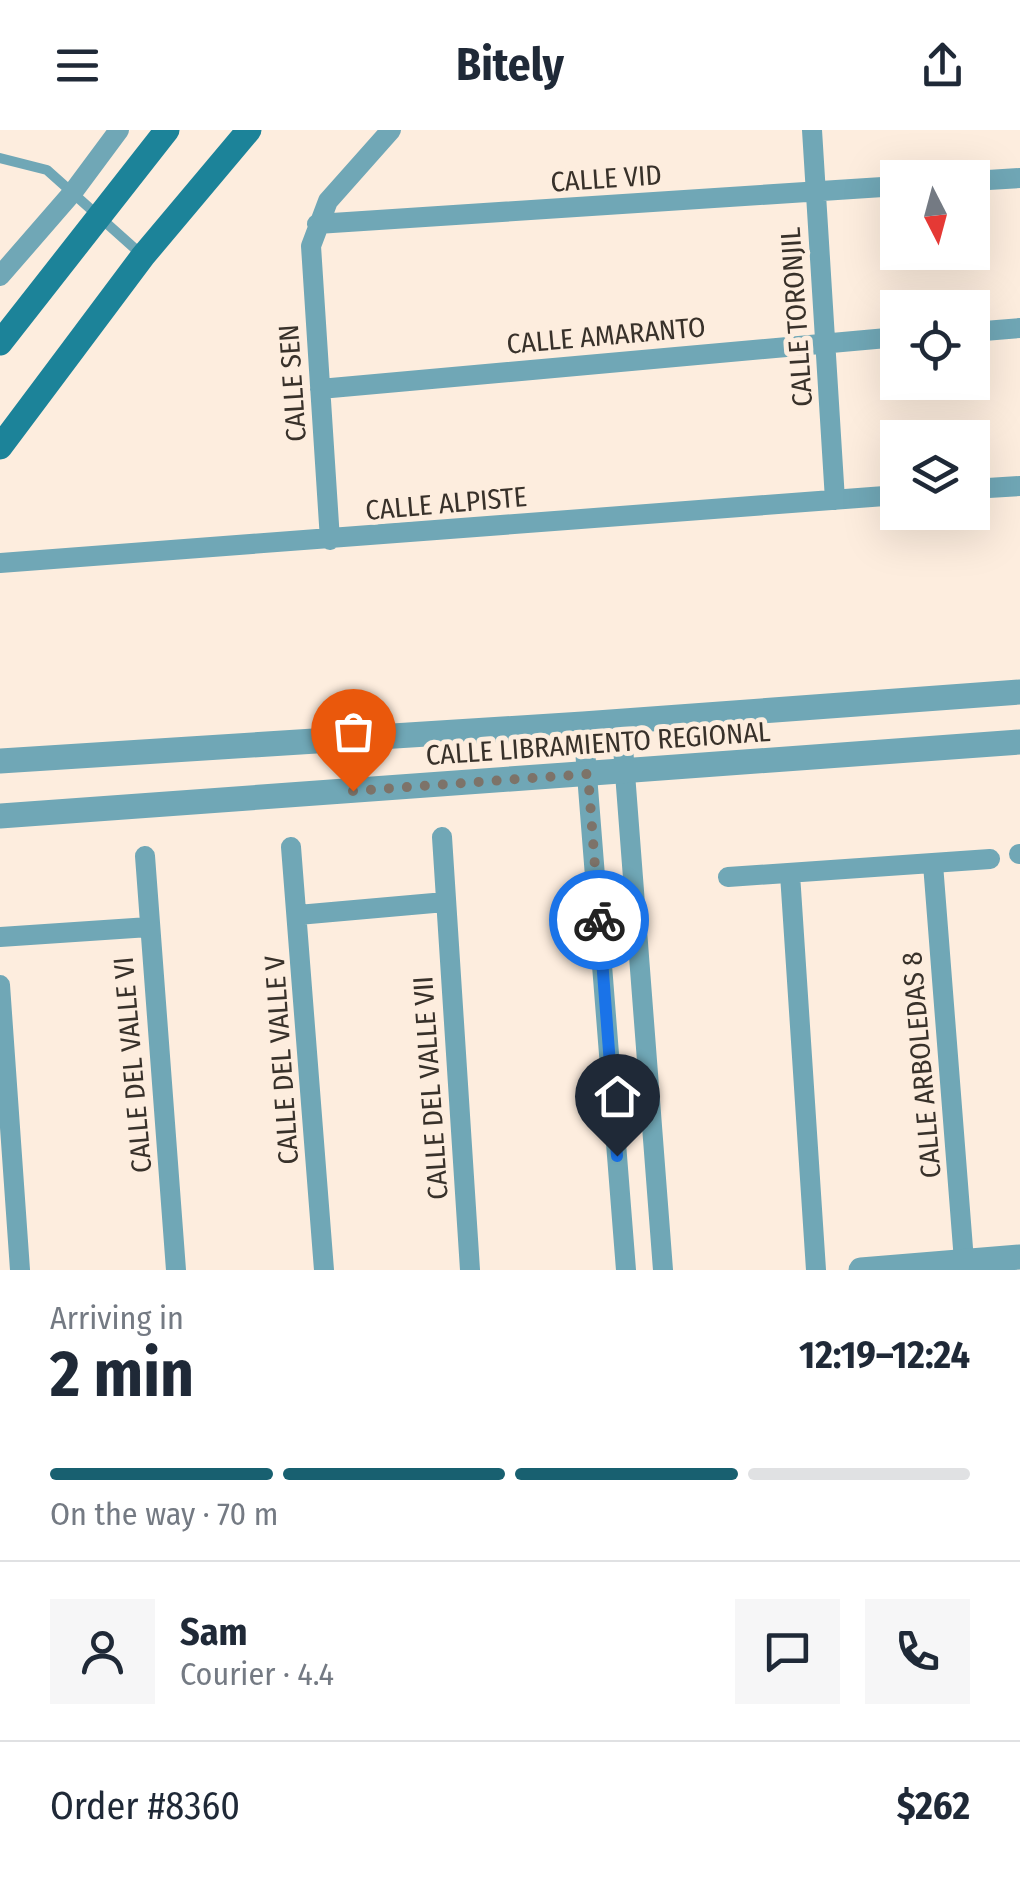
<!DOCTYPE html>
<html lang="en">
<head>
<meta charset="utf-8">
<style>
	:root { --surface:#fff; --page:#f6f6f7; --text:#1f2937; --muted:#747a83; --line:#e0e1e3; --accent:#186070 }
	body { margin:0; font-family:"Fira Sans Condensed",sans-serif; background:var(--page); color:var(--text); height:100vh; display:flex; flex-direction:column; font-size:38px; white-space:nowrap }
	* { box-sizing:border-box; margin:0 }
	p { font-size:32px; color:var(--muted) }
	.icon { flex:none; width:55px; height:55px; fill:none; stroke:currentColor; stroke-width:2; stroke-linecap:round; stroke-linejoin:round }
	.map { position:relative; height:1140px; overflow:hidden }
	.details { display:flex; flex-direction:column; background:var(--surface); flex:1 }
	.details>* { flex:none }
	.needle { width:65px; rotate:174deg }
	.buttons { position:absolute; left:880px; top:30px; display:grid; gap:20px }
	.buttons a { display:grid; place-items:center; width:110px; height:110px; border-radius:0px; background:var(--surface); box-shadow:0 10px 40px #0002; font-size:50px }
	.pin { position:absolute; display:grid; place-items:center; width:85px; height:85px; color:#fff; margin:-102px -42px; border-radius:50% 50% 50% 0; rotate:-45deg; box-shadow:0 0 10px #0007 }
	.pin .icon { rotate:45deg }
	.courier { position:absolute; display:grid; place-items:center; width:100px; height:100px; margin:-50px; border:8px solid #1a73e8; border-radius:50%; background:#fff; color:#222; box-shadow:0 2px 12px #0007 }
	.headline em { font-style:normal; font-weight:700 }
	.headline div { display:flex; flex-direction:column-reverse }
	.headline { display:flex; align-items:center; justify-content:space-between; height:170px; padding:0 50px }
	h1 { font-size:65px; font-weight:700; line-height:75px }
	.bar { display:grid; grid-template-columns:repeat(4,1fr); gap:15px 10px; align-content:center; height:120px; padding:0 50px }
	.bar i { height:12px; border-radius:8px; background:var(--line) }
	.bar .current { background:var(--accent) }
	.bar p { grid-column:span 4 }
	.line { display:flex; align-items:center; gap:25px; padding:0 50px; border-top:2px solid var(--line) }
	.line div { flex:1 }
	.round { display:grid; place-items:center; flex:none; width:105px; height:105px; border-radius:0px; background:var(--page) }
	header { display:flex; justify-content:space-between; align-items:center; height:130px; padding:0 50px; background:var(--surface); font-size:45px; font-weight:700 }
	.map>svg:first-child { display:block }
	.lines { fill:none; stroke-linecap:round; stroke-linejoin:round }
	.service { stroke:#70a7b6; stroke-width:10 }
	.minor { stroke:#70a7b6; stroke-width:20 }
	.tertiary { stroke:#70a7b6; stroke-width:25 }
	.secondary { stroke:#1c8399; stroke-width:25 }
	.done { stroke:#7d7369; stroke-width:10; stroke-dasharray:0 18 }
	.route { stroke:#1a73e8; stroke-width:12 }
	.labels { text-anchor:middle; stroke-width:10; stroke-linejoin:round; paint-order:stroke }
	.street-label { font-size:28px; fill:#38312a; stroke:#fdedde }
</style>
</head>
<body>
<header><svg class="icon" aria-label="menu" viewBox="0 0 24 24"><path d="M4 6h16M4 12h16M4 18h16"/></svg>Bitely<svg class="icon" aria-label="share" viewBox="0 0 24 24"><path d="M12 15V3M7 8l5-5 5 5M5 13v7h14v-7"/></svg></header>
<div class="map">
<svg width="1020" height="1140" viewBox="0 0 1020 1140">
	<rect width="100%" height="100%" fill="#fdedde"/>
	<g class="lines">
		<path class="service" d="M0 28 47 40 142 125"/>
		<path class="minor" d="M812 0 835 370
			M972 51 1020 48
			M317 94 898 56
			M0 146 73 62 119 0
			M972 202 1020 198
			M320 259 898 207
			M972 359 1020 356
			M330 410 311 116 328 71 391 0
			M0 433 898 365
			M621 591 663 1140
			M583 594 626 1140
			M442 707 470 1140
			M291 717 324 1140
			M1019 724H1020
			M145 726 176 1140
			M933 734 964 1131
			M790 744 816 1140
			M728 747 990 729
			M298 785 445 772
			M0 807 149 797
			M0 855 20 1140"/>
		<path class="tertiary" d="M0 631 583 594 1020 562
			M0 686 1020 612
			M861 1140 1020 1127"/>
		<path class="secondary" d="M0 213 167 0
			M0 317 143 126 249 0"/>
	</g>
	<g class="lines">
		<path class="done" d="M353 661 588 644 599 790"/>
		<path class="route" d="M599 790 617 1026"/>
	</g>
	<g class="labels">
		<g class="street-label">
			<text transform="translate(606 48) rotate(-4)" y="10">CALLE VID</text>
			<text transform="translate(796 187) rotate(-94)" y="10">CALLE TORONJIL</text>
			<text transform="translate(606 205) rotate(-5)" y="10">CALLE AMARANTO</text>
			<text transform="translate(292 253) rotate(-94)" y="10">CALLE SEN</text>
			<text transform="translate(446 373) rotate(-5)" y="10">CALLE ALPISTE</text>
			<text transform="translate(598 613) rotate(-4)" y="10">CALLE LIBRAMIENTO REGIONAL</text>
			<text transform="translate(281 930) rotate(-94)" y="10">CALLE DEL VALLE V</text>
			<text transform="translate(132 935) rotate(-95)" y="10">CALLE DEL VALLE VI</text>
			<text transform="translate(921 935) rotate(-95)" y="10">CALLE ARBOLEDAS 8</text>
			<text transform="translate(430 958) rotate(-94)" y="10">CALLE DEL VALLE VII</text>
		</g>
	</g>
</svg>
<div class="buttons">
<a><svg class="needle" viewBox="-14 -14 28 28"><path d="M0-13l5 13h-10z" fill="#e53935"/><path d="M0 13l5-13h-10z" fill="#747a83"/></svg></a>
<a><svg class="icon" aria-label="locate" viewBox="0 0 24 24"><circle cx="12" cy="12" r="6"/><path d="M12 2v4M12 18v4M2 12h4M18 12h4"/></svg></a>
<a><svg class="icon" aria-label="layers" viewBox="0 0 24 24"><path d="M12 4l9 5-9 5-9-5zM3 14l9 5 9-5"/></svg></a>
</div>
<div class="pin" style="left:353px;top:661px;background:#ea580c"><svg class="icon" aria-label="bag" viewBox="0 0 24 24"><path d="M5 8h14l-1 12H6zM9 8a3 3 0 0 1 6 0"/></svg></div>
<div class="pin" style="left:617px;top:1026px;background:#1f2937"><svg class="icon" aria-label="home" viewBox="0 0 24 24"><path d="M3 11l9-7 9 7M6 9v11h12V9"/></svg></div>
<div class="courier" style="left:599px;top:790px"><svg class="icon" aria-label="bike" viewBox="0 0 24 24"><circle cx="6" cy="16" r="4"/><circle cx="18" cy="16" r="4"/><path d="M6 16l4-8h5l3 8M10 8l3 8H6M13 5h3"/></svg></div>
</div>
<section class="details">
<div class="headline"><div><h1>2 min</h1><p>Arriving in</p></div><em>12:19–12:24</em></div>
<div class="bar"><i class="current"></i><i class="current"></i><i class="current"></i><i></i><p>On the way · 70 m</p></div>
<div class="line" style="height:180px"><a class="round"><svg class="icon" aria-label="person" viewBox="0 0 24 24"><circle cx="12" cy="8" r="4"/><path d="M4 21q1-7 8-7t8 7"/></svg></a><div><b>Sam</b><p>Courier · 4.4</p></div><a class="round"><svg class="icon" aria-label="chat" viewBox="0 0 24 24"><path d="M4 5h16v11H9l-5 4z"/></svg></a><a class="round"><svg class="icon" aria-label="phone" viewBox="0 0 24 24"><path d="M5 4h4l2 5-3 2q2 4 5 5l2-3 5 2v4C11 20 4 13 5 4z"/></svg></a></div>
<div class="line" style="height:130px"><div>Order #8360</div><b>$262</b></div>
</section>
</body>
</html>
